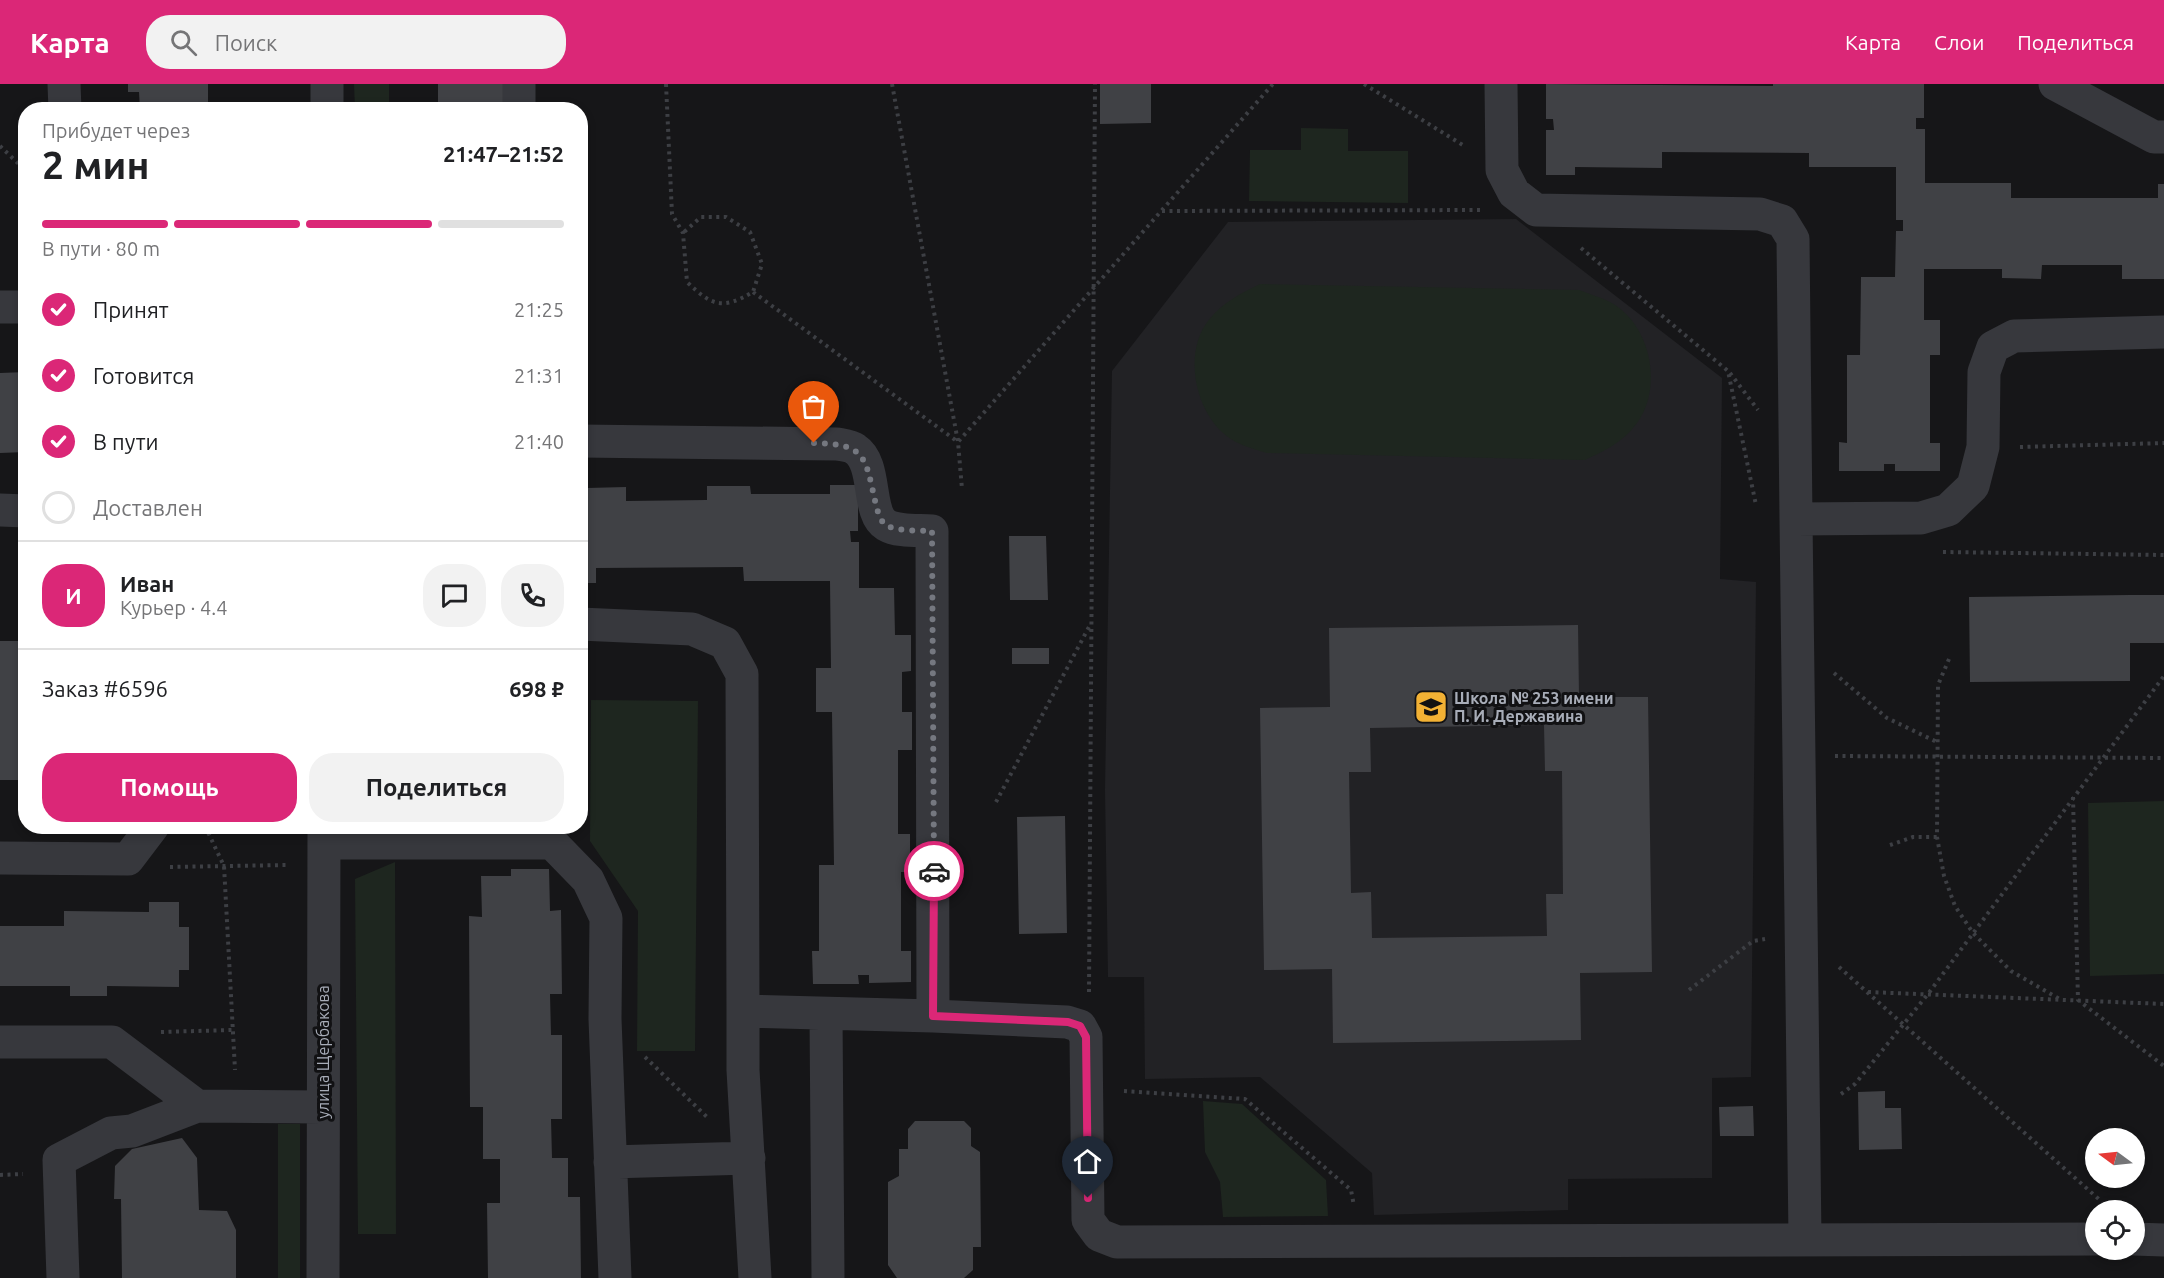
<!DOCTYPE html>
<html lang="ru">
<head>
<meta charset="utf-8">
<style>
	:root { --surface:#fff; --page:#f2f2f2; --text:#202124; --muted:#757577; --line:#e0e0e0; --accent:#db2777 }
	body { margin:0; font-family:Ubuntu,sans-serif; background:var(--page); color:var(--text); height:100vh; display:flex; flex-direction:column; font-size:22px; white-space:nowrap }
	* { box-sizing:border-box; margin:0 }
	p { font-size:20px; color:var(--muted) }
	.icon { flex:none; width:33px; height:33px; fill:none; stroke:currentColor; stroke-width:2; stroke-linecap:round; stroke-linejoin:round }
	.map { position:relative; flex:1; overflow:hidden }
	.details { position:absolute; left:18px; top:18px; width:570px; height:732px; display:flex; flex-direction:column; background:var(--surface); border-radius:24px; box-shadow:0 3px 9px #0003 }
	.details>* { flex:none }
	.needle { width:39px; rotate:285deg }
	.fabs { position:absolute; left:2085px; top:1044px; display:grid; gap:12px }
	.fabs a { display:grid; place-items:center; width:60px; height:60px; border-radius:50%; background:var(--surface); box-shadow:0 3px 9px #0003; font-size:30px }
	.pin { position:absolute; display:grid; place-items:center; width:51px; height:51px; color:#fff; margin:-62px -26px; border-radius:50% 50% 50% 0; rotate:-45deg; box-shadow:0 0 6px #0007 }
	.pin .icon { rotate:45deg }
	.courier { position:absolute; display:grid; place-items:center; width:60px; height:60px; margin:-30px; border:4px solid #db2777; border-radius:50%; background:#fff; color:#222; box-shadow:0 2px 8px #0007 }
	.headline em { font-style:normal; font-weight:700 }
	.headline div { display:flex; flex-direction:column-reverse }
	.headline { display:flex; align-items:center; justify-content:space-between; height:102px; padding:0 24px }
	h1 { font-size:39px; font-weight:700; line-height:45px }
	.bar { display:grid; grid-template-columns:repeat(4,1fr); gap:9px 6px; align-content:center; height:72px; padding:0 24px }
	.bar i { height:8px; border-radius:4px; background:var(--line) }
	.bar .active { background:var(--accent) }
	.bar p { grid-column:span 4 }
	.line { display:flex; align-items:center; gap:15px; padding:0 24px; border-top:2px solid var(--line) }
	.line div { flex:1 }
	.round { display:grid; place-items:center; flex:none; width:63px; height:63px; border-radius:24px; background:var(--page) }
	ol { padding:0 24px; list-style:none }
	li { display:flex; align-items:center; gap:18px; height:66px }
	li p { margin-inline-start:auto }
	li .icon { padding:6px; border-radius:50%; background:var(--accent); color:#fff; stroke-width:4 }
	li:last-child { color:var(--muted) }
	li i { width:33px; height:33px; border:3px solid var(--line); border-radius:50% }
	.action { display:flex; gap:12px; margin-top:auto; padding:12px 24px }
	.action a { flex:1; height:69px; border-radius:24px; background:var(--accent); color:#fff; font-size:24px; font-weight:700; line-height:69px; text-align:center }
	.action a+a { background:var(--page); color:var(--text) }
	header { display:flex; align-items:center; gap:36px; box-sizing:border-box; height:84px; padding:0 30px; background:var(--accent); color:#fff }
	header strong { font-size:28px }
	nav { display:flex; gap:33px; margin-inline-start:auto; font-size:21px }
	.search { width:420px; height:54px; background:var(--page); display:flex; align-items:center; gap:15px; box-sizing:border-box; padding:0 21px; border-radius:24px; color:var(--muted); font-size:22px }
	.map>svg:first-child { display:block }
	.built { fill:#222225 }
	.green { fill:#1e261f }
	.building { fill:#404145; fill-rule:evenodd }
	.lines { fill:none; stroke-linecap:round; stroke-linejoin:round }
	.path { stroke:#3d3f44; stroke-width:4; stroke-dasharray:3 4.5; stroke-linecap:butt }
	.minor { stroke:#37383d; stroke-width:33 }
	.done { stroke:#757880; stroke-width:6; stroke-dasharray:0 10.8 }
	.route { stroke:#db2777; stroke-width:8 }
	.labels { text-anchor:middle; stroke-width:6; stroke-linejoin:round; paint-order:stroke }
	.poi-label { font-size:16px; font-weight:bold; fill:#a8adb8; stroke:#111113; text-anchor:start }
	.street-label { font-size:16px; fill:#a8adb8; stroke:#111113 }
</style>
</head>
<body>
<header>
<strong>Карта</strong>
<div class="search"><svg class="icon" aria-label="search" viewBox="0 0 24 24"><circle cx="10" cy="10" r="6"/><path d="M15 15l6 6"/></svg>Поиск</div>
<nav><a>Карта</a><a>Слои</a><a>Поделиться</a></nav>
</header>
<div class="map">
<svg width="2164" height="1194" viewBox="0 0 2164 1194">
	<rect width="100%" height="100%" fill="#161618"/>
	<path class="built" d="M1516 135 1722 294 1720 495 1756 498 1751 993 1712 994V1094L1568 1095V1126L1374 1131 1372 1089 1260 993 1145 995 1144 893H1108L1105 706 1112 287 1228 138Z"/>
	<path class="green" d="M354 0H389V25H355Z
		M1301 44 1348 45V67H1408V119L1249 117 1250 66H1301Z
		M1260 200 1579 206C1589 210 1600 213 1610 218 1650 239 1664 302 1637 339 1623 358 1606 366 1585 376L1267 369C1257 366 1246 363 1236 358 1197 338 1181 272 1208 237 1223 218 1240 210 1260 200Z
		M591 616 698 617 695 967H637L638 827 590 757Z
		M2164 717V890L2090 892 2088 719Z
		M395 778 396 1150H358L355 795Z
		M1203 1017 1242 1020 1326 1096 1328 1132 1223 1133 1220 1098 1205 1068Z
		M278 1040H300V1194H278Z"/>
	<path class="building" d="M128 0H208V26H140L139 8H128Z
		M438 0H507V26H438Z
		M1100 0H1151V39L1100 40Z
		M1546 0 1773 2V0H1924V34H1916V45H1925V99H2011V114H2158V100H2164V195H2122V181H2042L2041 195 2002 194V185H1924V236H1940V271H1930V359H1940V387H1895V380H1884V387H1839V358L1847 359V271H1860L1861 193H1895L1896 147H1903V136H1896V83H1809V69L1662 68V84L1575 83V91H1546V46H1554L1553 35H1546Z
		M26 288V368L0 369V289Z
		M830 401H858V447H850L851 458H859V504H894L895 551H911V587L902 588V628H912V666H898V750H910V788H901V867H911V898L869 899V891H858L859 900H813L812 867H819V781H834L832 628H816V584H831L830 497H744L743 483 596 484V499H580V412H587V404L626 403V417L707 416V402H750L751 410H830Z
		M1009 452H1046L1048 516H1010Z
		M2130 511H2164V559H2130V597L1970 598 1969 513Z
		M1578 541 1579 613H1648L1652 888 1580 889 1581 956 1333 959 1332 885 1264 886 1260 624 1330 623 1329 544ZM1544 641 1545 687H1562L1563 810H1546L1547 852 1372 854 1371 808 1351 809 1349 688H1371L1370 644Z
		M0 557H26V696H0Z
		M1012 564H1049V580H1012Z
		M1065 732 1067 849 1019 850 1017 733Z
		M511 785H549L550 827 561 826 562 910H550L551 951H562V1035H551L552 1074H568V1113H580L581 1194H488L487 1119H500V1075H483V1023H470L469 832 482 833 481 792H511Z
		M149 818H179V843H189V886H179V903L107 902V912H70V902H0V842H64V827L149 828Z
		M1885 1007V1024H1901L1902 1065 1859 1066 1858 1008Z
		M1753 1022 1754 1052H1720L1719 1023Z
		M915 1037H964L971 1044V1062L980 1068 981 1163H973V1186L964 1194H897L888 1181V1098L899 1092V1065H908V1045Z
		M182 1054 197 1074 199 1126 227 1127 236 1146V1194H122L121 1115H114L115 1082 132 1065Z"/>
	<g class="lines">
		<path class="path" d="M666 0 672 130 683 149 687 198C712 222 722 226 753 208L762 180 750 148 726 133H701L683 149
			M892 0 958 358 962 405
			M1364 0 1466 63
			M0 62 26 87
			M1162 127 1482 126
			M1581 164 1728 287 1756 421
			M753 208 958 358 1273 0
			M1730 289 1758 326
			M2020 363 2164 359
			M1943 468 2164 471
			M1949 575 1938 601 1937 753 1944 792 1955 822 1973 849 2011 887 2061 916
			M1834 589 1887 634 1937 658
			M1835 672 2164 674
			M2073 713 2078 916 2164 982
			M996 718 1090 541
			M582 737 584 577
			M205 742 224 782 235 986
			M1890 761 1913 753H1937
			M170 783 288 781
			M1839 883 2102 1118
			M1689 906 1753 857 1765 855
			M1089 908 1095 0
			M1868 908 2164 920
			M161 948 232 946
			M645 973 708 1034
			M1124 1007 1245 1015 1351 1106 1354 1122
			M1841 1010 1855 1000 1928 910 2164 592
			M0 1091 23 1090"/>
		<path class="minor" d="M64 0 65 26
			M519 0V26
			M1501 0 1502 86 1514 109 1536 126 1760 130 1782 137 1793 155 1796 435
			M2055 0 2154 53H2164
			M327 26V0
			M0 223H26
			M580 357 837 360C842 361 851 362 855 365 878 380 866 429 886 441 898 448 918 446 932 447L933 932 743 927 742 590 725 559 692 545 580 540
			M0 426 26 427
			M324 759H552L588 796 606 834 605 935 615 1194
			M0 774 128 775 153 742
			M743 927V986L755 1194
			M826 930 828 1194
			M933 932 1067 938 1080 942 1086 953 1088 1136 1099 1151 1117 1158 2096 1155
			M0 958H112L197 1022 323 1023
			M610 1078 749 1074
			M1805 1154 1796 435 1921 434 1948 426 1973 402 1983 363 1984 288 1993 263 2014 252 2164 248
			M2134 1155 2164 1156
			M63 1194 59 1076 111 1049 132 1047 197 1022
			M323 1194 324 742"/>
	</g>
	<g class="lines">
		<path class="done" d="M814 359C868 360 865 374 876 421 878 428 880 437 886 441 898 448 918 446 932 447L934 787"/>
		<path class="route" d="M934 787 933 932 1068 938 1080 942 1086 953 1088 1114"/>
	</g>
	<defs>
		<symbol id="school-square" viewBox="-11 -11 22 22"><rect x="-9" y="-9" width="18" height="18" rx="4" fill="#f2b134" stroke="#111113"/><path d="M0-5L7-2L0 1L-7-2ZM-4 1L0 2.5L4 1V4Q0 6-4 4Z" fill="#111"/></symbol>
	</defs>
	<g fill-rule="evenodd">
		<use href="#school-square" x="1412" y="604" width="38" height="38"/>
	</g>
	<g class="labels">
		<g class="poi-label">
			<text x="1454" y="620">Школа № 253 имени<tspan x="1454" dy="18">П. И. Державина</tspan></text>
		</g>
		<g class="street-label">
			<text transform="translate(323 968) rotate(-90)" y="6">улица Щербакова</text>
		</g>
	</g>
</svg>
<div class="fabs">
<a><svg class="needle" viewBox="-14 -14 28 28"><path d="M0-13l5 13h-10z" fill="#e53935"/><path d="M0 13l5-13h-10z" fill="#757577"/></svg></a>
<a><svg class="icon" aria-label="locate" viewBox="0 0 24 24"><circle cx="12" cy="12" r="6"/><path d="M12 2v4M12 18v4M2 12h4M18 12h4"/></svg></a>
</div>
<div class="pin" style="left:814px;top:359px;background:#ea580c"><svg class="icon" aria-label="bag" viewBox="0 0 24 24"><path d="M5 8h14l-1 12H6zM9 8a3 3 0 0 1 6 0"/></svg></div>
<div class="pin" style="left:1088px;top:1114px;background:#1f2937"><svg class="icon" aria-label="home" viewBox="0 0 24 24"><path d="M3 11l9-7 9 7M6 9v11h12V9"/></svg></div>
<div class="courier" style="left:934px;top:787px"><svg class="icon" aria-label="car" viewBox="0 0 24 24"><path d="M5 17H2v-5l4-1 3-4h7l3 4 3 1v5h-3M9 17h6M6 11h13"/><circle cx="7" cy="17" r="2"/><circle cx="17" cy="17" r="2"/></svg></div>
<section class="details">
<div class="headline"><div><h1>2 мин</h1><p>Прибудет через</p></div><em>21:47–21:52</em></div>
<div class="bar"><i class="active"></i><i class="active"></i><i class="active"></i><i></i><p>В пути · 80 m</p></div>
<ol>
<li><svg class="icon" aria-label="check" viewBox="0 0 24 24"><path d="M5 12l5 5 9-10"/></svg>Принят<p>21:25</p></li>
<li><svg class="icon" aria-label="check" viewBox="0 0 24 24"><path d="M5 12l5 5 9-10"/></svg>Готовится<p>21:31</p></li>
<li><svg class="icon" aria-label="check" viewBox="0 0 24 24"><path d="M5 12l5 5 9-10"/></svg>В пути<p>21:40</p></li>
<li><i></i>Доставлен</li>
</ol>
<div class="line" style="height:108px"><b class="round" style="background:var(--accent);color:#fff">И</b><div><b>Иван</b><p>Курьер · 4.4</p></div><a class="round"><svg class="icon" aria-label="chat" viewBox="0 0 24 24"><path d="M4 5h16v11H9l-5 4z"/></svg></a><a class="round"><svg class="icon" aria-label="phone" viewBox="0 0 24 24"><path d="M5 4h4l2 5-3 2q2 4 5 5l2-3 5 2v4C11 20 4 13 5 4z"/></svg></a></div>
<div class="line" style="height:78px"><div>Заказ #6596</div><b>698 ₽</b></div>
<div class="action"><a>Помощь</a><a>Поделиться</a></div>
</section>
</div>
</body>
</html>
